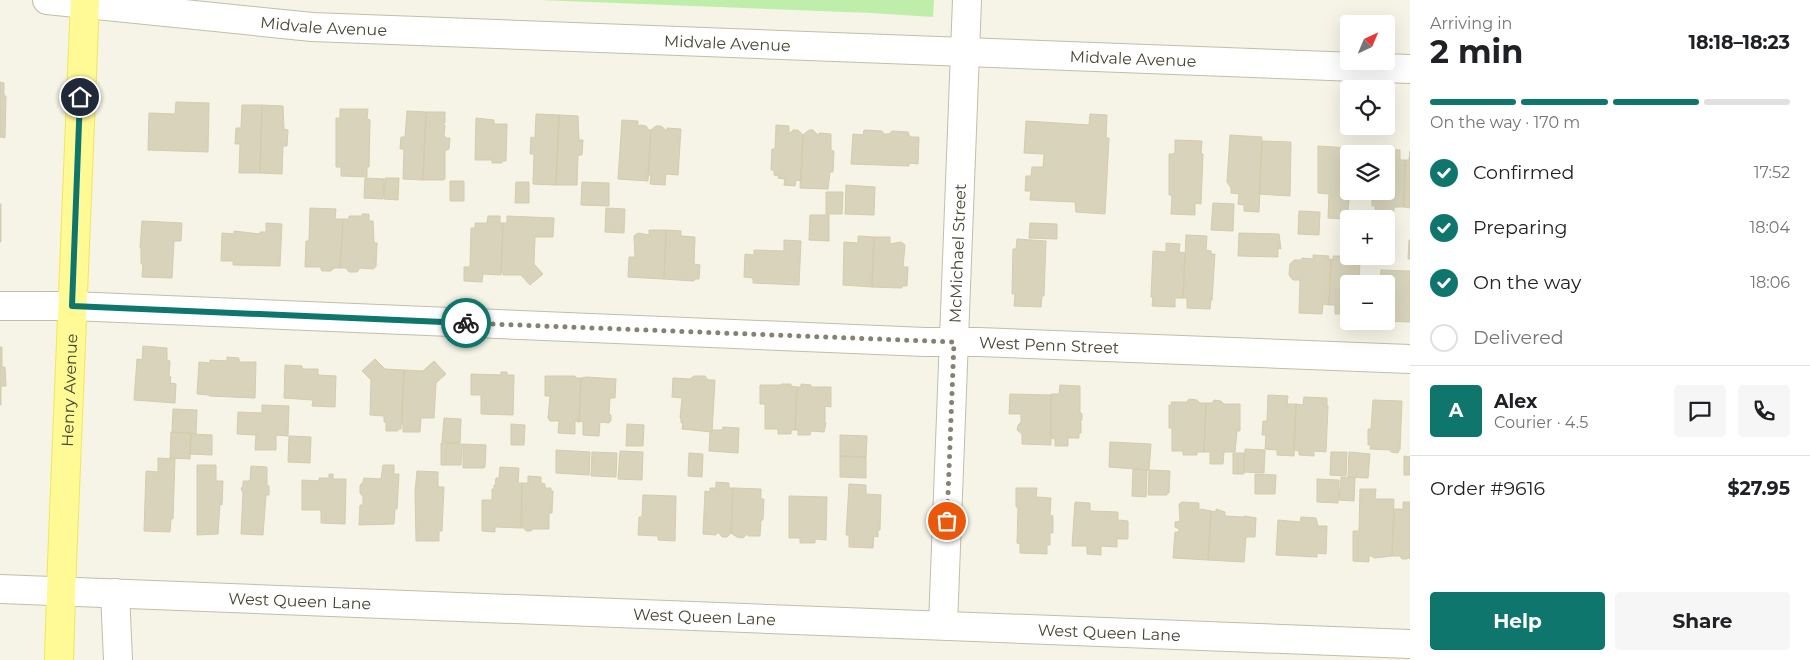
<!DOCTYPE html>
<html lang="en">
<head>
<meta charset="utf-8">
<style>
	:root { --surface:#fff; --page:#f6f6f6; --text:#202124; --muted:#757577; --line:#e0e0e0; --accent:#0f766e }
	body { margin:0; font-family:Montserrat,sans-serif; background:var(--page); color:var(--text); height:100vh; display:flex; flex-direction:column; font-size:19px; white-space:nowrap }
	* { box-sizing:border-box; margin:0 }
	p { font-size:16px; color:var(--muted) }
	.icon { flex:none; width:28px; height:28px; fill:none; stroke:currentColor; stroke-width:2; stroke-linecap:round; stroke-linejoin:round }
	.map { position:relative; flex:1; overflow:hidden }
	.side { display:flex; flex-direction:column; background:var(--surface); width:400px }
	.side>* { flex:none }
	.needle { width:32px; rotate:44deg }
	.buttons { position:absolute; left:1340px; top:15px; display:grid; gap:10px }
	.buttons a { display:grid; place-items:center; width:55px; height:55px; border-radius:5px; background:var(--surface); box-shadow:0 5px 20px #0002; font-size:25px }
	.pin { position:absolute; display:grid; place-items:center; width:42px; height:42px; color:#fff; margin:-21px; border:2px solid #fff; border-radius:50%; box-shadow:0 1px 5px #0007 }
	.courier { position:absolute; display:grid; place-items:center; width:50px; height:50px; margin:-25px; border:4px solid #0f766e; border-radius:50%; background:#fff; color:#222; box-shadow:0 1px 6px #0007 }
	.overview em { font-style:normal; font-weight:700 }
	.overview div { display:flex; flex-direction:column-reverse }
	.overview { display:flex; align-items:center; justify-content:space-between; height:85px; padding:0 20px }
	h1 { font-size:32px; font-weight:700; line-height:38px }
	.bar { display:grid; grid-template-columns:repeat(4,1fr); gap:8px 5px; align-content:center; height:60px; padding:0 20px }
	.bar i { height:6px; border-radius:4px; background:var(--line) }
	.bar .current { background:var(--accent) }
	.bar p { grid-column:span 4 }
	.line { display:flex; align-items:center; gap:12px; padding:0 20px; border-top:1px solid var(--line) }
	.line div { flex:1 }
	.round { display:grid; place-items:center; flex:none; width:52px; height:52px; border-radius:5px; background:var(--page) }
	ol { padding:0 20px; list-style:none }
	li { display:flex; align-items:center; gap:15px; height:55px }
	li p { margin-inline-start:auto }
	li .icon { padding:5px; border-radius:50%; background:var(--accent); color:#fff; stroke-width:4 }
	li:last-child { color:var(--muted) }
	li i { width:28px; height:28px; border:2px solid var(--line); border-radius:50% }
	.primary-button { display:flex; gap:10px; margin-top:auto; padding:10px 20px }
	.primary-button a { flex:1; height:58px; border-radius:5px; background:var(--accent); color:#fff; font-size:20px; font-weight:700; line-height:58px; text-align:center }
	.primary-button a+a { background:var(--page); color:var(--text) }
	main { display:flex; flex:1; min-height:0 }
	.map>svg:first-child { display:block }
	.green { fill:#bfeeaa }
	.building { fill:#d8d3ba; stroke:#d3cdac }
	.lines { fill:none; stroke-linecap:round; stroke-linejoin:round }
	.minor-casing { stroke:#c1bfa7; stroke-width:30 }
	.major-casing { stroke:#f1e758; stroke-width:30 }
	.minor { stroke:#fff; stroke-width:28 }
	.major { stroke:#fffa95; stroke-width:28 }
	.done { stroke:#858272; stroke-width:5; stroke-dasharray:0 9 }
	.route { stroke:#0f766e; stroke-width:6 }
	.labels { text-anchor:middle; stroke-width:4.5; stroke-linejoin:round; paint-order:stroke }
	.street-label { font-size:16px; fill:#484534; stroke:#fff }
</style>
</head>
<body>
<main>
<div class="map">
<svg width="1410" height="660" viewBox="0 0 1410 660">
	<rect width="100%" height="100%" fill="#f5f4e6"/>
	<path class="green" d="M539 0H934L933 17 871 13Z"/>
	<path class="building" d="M0 82 4 83V96H6L5 138 0 137Z
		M176 102 209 103 208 152 148 150 149 113 175 114Z
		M242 105H262L260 173H239L240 144H235L236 128H241Z
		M262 105 283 106 284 129 288 130 287 146H283L282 174 260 173Z
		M340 109H368L367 119 370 120 369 167H367V177L341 176V167H336V118H340Z
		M407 111 426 112 423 180 403 179 404 149H400L401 137H405Z
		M426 112H445V123H443V125H445L444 135 446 138H450L449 149 445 151V179L443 180H423Z
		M536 114 559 115 556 185 533 184 534 154H530L531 137 535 138Z
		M1090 114 1107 115 1106 138H1109L1105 214 1076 212 1075 202 1030 200 1031 191H1025L1026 176H1031L1032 167H1043L1044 154 1024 153 1026 121 1089 125Z
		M559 115 578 116 579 140H583L582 155H578L577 185H556Z
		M476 118 494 120V124H507L506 161H502V163H492V160H475Z
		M622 120 638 121V127L640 125 646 126 649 130H651L648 181 618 179Z
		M776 125 789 126V134L793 130H798L803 135 801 181 796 180 795 186 784 185 785 179 778 178 779 176 774 175V170H771L772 149H775Z
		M656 126H661L667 131V128L681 129 678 175 666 174 665 185 650 184 651 175H648L651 130Z
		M809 130H813L819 136V133L831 134V150L834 151 833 172H830L828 189 800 188 803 135Z
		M864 130 882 131 884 134H889L892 131 908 132 910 137H919L918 164 909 163V166L851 164 853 134 863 135Z
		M1230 135 1262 137 1259 212 1244 211V205L1238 204 1239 194 1231 193V188L1227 182Z
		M1175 140 1202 141 1201 154H1203L1201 204 1195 203V215L1171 214 1172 195H1169V154H1173L1175 152Z
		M1262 141 1291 142 1290 196 1259 194Z
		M1318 146 1349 148V149H1352V154H1349V191H1350L1347 219 1328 218 1329 194 1318 193Z
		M1378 149 1400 150V160H1405L1404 207H1394L1393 226H1386V219H1376L1375 206H1372V191H1386V154H1378Z
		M1410 151V208L1404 207 1405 160H1409Z
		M365 178 384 179 383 199 364 198Z
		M385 178H399L398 200 384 199Z
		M450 181H464V201H450Z
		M516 182H529V203H515Z
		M582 182 609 183V206L581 205Z
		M846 185 875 187 874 215 845 214Z
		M826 192H843L842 214H826Z
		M1213 203 1234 204 1233 231 1211 230Z
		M0 204H1V242H0Z
		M310 208 336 209 335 219H343L340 268H334L331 271H322L320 267H305L306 241H309Z
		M606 208 625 209 624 233 605 232Z
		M1299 211 1320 212 1319 235 1298 234Z
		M362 214H369V221H373L374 243H377L376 267H374V269L360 268 357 272H349L346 268H340L343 219H349V216H362Z
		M810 215H829V241L809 240Z
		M488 216H500V223H503L501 275 483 274 482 282 464 281V267H470L471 228H475V223H487Z
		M507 216 554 218 553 237H535L534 264 543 274 530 285 521 275H503V272H501L503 223H507Z
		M142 221 182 223 181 241H174L172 278 142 277 143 264H141V248H140Z
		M266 223 282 224 280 266 233 265V261H221L222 233 234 234V231L260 234V232H266Z
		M1030 223 1057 224V239L1029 238Z
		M649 230H666L664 279 628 277 629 257H635L634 236 638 233 649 235Z
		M666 230 681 231V236L695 237 694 264 700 265 699 279H694V281L664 279Z
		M1239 233 1279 234 1281 249 1278 248V257L1238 256Z
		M1186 235 1207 236 1206 250 1211 251V254H1215L1212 300H1211L1210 309 1187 308V298H1183Z
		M858 236 874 237 872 287 843 285 844 242 858 243Z
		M874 237H890V244L901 242 905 245 903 267H908L907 286H902V288L872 287Z
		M1017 239 1046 241 1044 296H1042L1041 307 1014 306 1015 294H1012L1013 249H1016Z
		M784 240 801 241 799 285 753 283V278L744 277 745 254 754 255V250L784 251Z
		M1409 240H1410V259H1408Z
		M1166 243 1180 244 1179 252 1185 253 1183 298H1175V307L1152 306 1153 297H1151L1153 251 1166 252Z
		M1313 255 1329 256 1328 259H1331L1329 305 1323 304 1322 314 1299 313 1300 280H1293L1289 275 1290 264 1294 260H1302V258L1313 259Z
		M1333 256H1348V260H1360L1359 284H1349V314H1335V305H1329L1331 259 1333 260Z
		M1381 270 1410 271V322L1382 321H1386V284H1380Z
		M143 346 167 348V360L170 361 169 376 171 377 170 383 176 384 175 403 134 400 137 359 142 360Z
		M0 347H2V367H5L6 386H1V405H0Z
		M227 357 239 358V362H256L255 398 209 396V395L197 394 199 362 210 363V360L227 361Z
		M375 359 385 369 404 370 401 429H398V431H386V422H384V416L370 415 371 380 362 371Z
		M434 361 446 374 436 383 434 418H421L420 432H403V424H402L404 370 423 371Z
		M285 365 302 366V369H318V375L336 376 335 407 312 406 313 400 284 398Z
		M501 372H507V375H514L513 415 481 414V395H471V374L501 375Z
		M545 376H575L576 378H581L579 422 575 421V434L558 433 559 421H550L548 418 550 396H545Z
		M694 376H705L708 380H715L712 432 682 429 683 423H681V418H680L682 398 672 397 673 378 690 379Z
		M586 377 616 379 615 398H610L609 414 611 415V420L609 423 600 422 599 436 583 435V421L579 422 581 378Z
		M781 384H791V386L797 387 795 430H791V434H778V429H765V404H760V385H781Z
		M801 384 811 385V387H831V407L825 406V422L826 423 824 432 811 431 810 435H798V430H795L797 387H801Z
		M1060 385 1080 386V412L1082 414V420L1079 421 1081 422V433H1079V438H1068V446H1055V439L1051 438V394H1059Z
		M1010 394 1051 395V445L1022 444V434L1017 430 1018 425 1021 422V414H1009Z
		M1268 395 1288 396 1287 404H1296L1294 456 1277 455V450L1265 449 1266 435H1262L1263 421H1267Z
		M1304 397 1327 398V406H1328L1326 452 1314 451V456L1299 455V451L1294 450 1296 404 1303 405Z
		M1189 399 1197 400 1200 403H1206L1204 452H1197V455H1183V451H1172V428H1169V405H1172L1171 402H1187Z
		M1214 400 1221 401 1224 404H1240V431H1237L1235 452H1224L1223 464H1210V452H1204L1206 403H1212Z
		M1373 400 1402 401 1400 450H1399L1398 453 1391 452V450L1370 449 1371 445H1368V429H1371Z
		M262 405 289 406 288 436 276 435V450H255L256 435 237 434 238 412 262 413Z
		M173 409 197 410 196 434 172 432Z
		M444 418 461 419 460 443 442 442Z
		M511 424 525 425 524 445H511Z
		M627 424 644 425 643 446H626Z
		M723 427 739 428 738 453 709 451 710 432H712V430H722Z
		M171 432 191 433 190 459 170 458Z
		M191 434 212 435V455L190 454Z
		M840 435 867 436 866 457 840 456Z
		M289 436 311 437 310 463 288 462Z
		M1110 442 1151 444 1149 470 1109 467Z
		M441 443 462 444 461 465H441Z
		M463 444 486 445 485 467 484 468H463Z
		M1245 449 1265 450 1264 473 1244 472Z
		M556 450 590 452 589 475 556 473Z
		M620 451 643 452 642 480 618 479Z
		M592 452 617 453 616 477 591 476Z
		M1331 452H1347L1346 476 1330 475Z
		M1349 452 1370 454 1368 478 1348 477Z
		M689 453 703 454 702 477 688 476Z
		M1233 453H1244V474H1233Z
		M840 456 866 457V478L840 477Z
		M1404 456 1410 457V475H1404Z
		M158 458 175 459 173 519H171L170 532 144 531 146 471 158 472Z
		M197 465H216V481H223L222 505 220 504 218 534 197 535Z
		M383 465H394V474H399L397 509H395L394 524 359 525 360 505H363V497L360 493V485L363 482 364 478 381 479Z
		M251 466 267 467V486H269V495H266L263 535 241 534 243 493 241 488 243 486V481H250Z
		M500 467 519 468 518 483H522L521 528 495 527V532L482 531V500H492V489H494V485L495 486 496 478H499Z
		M1133 469 1147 470 1146 497 1132 496Z
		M1149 470 1170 471 1169 493H1167V495H1148Z
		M417 471 438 472V487H444L442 531H439V541H416L415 491Z
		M329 474H333V479H346L345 524 321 523V510H302V480L319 481V478H329Z
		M1255 474 1276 475 1275 494H1255Z
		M528 476 541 477V483L545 484V488H551V491H553L552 513H549V529H533L531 531H526L524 528H521L522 483H528Z
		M1341 477 1355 478 1354 501 1339 500Z
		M1317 479 1339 480 1338 503 1317 502Z
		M716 482 729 483V488H733L731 533 727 537H722L719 533H716V535L703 534 705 491 710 492V488H716Z
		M849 484 866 485V494L881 495 880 530H878V537L874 536 873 548 849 547V535H846Z
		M733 488 761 489V499H764L763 520H761L760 536H748V533L743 538 737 537 731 533Z
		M1016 488H1037L1036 497 1051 498 1050 515 1053 516V533H1050V545H1047V554L1020 553V544L1017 543 1018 507H1016Z
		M1360 489H1376L1375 498 1376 499H1394L1392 556 1375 558 1369 555V562L1353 561V531H1359Z
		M643 495 676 496 675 541 658 540V536L638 535 639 517H642Z
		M789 496 827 497 826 540 815 539V543H800V538H789Z
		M1075 502 1090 503V511L1118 512V520L1128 521V539H1117V547L1101 546V555L1087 554V546H1072Z
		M1181 502 1199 503V511L1201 509 1211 511 1208 560 1173 558 1175 532H1179V529L1175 527V522L1180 521 1179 504H1181Z
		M1403 502H1410V558L1406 559H1402L1400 556H1392L1394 509H1403Z
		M1216 509 1225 512V516L1243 517 1245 516 1256 518 1255 537H1246L1244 562 1208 560 1211 511 1216 512Z
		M1301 517 1316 518 1318 526H1327L1326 554 1317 553V557L1276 555 1278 520 1300 522Z"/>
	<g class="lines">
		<defs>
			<g id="minor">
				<path id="s1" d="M47 0 312 27 1410 69"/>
				<path id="s2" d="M0 306H72L925 342H979L1410 359"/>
				<path id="s3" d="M0 589 1410 644"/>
				<path d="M115 593 118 660"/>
				<path id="s4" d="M943 625 967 0"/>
			</g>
			<g id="major">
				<path id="s5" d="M59 660 62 563 85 0"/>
			</g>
		</defs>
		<use href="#minor" class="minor-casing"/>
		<use href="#major" class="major-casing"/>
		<use href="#minor" class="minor"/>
		<use href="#major" class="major"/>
	</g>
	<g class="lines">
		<path class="done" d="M466 323 954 342 947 521"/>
		<path class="route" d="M80 97 72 306 466 323"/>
	</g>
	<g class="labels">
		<g class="street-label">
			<text dy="6" stroke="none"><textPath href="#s1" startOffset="278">Midvale Avenue</textPath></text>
			<text dy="6" stroke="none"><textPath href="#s1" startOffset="682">Midvale Avenue</textPath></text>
			<text dy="6" stroke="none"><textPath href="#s1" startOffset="1088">Midvale Avenue</textPath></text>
			<text dy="6" stroke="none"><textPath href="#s4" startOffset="372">McMichael Street</textPath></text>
			<text dy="6" stroke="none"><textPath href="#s2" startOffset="1050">West Penn Street</textPath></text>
			<text dy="6" stroke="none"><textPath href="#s5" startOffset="270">Henry Avenue</textPath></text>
			<text dy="6" stroke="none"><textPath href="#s3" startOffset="300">West Queen Lane</textPath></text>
			<text dy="6" stroke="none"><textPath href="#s3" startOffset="705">West Queen Lane</textPath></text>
			<text dy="6" stroke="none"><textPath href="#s3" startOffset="1110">West Queen Lane</textPath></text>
		</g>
	</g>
</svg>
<div class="buttons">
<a><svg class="needle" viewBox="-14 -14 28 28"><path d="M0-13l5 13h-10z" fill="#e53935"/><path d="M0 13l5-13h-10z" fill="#757577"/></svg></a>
<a><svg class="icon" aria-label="locate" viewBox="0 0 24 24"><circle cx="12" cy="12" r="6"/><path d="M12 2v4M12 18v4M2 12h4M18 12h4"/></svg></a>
<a><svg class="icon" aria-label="layers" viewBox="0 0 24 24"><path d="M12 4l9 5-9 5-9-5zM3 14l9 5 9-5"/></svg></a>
<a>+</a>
<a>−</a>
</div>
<div class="pin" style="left:947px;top:521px;background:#ea580c"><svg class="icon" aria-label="bag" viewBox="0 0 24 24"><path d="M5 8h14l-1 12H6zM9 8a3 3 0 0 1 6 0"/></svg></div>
<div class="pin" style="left:80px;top:97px;background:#1f2937"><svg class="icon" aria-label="home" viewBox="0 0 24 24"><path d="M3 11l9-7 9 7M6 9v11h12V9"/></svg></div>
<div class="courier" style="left:466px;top:323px"><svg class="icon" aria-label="bike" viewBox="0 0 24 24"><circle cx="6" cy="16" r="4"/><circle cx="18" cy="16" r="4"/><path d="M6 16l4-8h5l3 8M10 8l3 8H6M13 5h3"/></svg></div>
</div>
<section class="side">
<div class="overview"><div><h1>2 min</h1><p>Arriving in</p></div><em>18:18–18:23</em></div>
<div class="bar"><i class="current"></i><i class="current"></i><i class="current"></i><i></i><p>On the way · 170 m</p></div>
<ol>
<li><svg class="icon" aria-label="check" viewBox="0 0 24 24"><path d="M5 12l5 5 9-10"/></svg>Confirmed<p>17:52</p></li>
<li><svg class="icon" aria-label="check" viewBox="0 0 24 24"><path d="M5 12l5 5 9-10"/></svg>Preparing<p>18:04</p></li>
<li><svg class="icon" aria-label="check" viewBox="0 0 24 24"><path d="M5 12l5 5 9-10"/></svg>On the way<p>18:06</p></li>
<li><i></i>Delivered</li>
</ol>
<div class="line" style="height:90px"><b class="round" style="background:var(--accent);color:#fff">A</b><div><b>Alex</b><p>Courier · 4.5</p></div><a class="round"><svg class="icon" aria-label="chat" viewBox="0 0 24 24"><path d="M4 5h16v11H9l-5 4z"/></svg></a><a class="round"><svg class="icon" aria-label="phone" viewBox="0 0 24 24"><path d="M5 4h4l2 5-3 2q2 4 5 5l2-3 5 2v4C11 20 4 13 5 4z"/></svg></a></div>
<div class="line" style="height:65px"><div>Order #9616</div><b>$27.95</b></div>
<div class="primary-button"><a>Help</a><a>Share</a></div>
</section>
</main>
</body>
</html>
